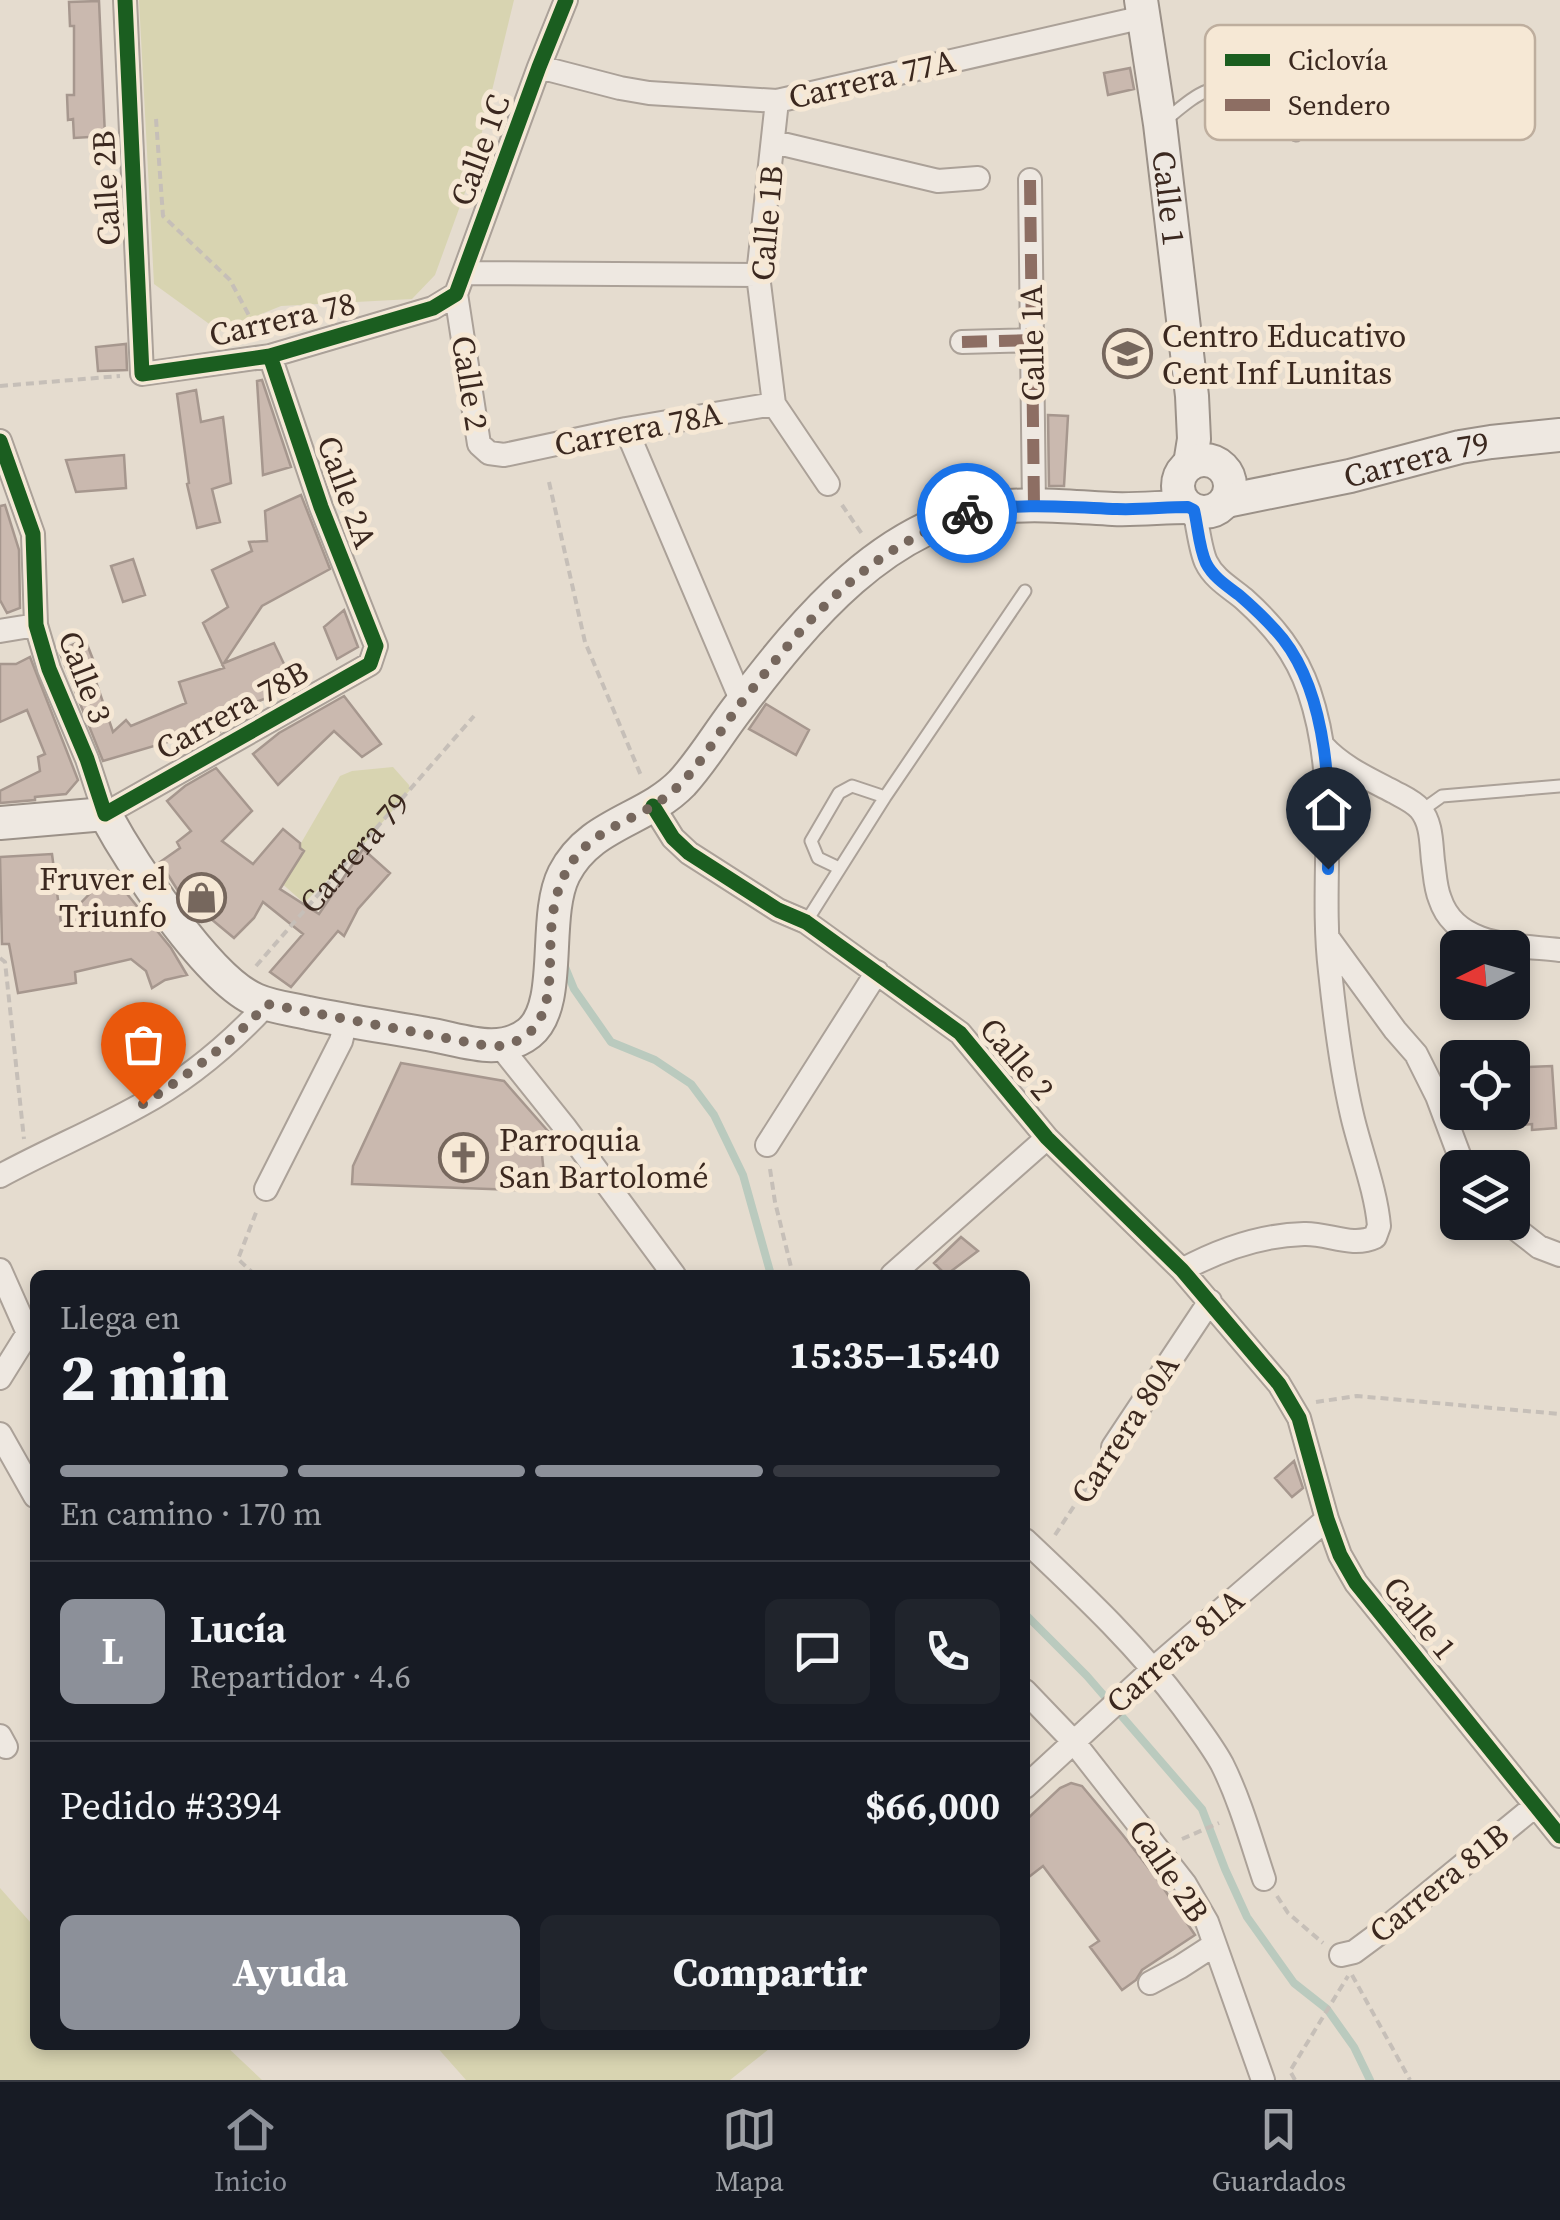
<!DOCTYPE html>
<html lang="es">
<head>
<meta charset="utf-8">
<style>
	:root { --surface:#171b24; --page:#20242c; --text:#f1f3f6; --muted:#9ea1a6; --line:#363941; --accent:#8c9099 }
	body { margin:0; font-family:"Source Serif 4",serif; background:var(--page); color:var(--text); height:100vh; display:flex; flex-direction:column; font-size:38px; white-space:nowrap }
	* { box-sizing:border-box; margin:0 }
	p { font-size:32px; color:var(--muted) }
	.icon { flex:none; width:55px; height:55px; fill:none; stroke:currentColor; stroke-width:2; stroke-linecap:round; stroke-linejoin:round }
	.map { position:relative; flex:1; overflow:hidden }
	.side { position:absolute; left:30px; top:1270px; width:1000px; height:780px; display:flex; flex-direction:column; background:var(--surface); border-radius:15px; box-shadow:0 5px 15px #0003 }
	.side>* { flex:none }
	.needle { width:65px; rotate:265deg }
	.tools { position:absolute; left:1440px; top:930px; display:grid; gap:20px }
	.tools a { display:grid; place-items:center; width:90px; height:90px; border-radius:15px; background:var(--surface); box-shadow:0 5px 15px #0003; font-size:50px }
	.pin { position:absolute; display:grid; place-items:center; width:85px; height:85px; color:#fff; margin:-102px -42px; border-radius:50% 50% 50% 0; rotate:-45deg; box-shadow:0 0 10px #0007 }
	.pin .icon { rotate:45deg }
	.courier { position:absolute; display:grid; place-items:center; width:100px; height:100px; margin:-50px; border:8px solid #1a73e8; border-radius:50%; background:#fff; color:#222; box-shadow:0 2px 12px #0007 }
	.overview em { font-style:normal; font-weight:800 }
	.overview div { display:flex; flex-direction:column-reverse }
	.overview { display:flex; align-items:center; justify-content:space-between; height:170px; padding:0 30px }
	h1 { font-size:65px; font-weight:800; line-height:75px }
	.bar { display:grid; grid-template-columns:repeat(4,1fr); gap:15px 10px; align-content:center; height:120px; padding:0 30px }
	.bar i { height:12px; border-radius:8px; background:var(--line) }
	.bar .active { background:var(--accent) }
	.bar p { grid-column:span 4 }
	.line { display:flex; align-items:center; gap:25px; padding:0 30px; border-top:2px solid var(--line) }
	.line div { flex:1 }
	.round { display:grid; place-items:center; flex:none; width:105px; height:105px; border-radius:15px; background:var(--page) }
	.button { display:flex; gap:20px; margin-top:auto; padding:20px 30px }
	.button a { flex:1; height:115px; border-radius:15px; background:var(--accent); color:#fff; font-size:40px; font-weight:800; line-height:115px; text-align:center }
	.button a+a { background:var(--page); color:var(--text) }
	.menu { display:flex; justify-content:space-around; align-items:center; height:140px; border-top:2px solid var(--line); background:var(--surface); font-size:28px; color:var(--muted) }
	.menu a { display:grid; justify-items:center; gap:5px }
	.menu .active { color:var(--accent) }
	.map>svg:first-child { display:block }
	.green { fill:#d8d4b1 }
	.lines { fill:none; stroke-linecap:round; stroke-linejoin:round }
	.stream { stroke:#bacabe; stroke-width:8 }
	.building { fill:#cab9af; stroke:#a6978e; stroke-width:2.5 }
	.lane-casing { stroke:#aba198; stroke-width:15 }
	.street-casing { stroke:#aba198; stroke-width:26 }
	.secondary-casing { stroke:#9b9188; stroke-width:36 }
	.path { stroke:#c6bfb8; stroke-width:4; stroke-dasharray:8 5; stroke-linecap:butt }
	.lane { stroke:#eee8e1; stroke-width:11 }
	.street { stroke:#eee8e1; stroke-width:22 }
	.secondary { stroke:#eee8e1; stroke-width:32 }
	.quiet { stroke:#8d6e63; stroke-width:12; stroke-dasharray:25 12; stroke-linecap:butt }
	.cycleway-casing { stroke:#f6e8d5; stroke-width:21 }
	.cycleway { stroke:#1b5e20; stroke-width:15 }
	.done { stroke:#76675d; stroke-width:10; stroke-dasharray:0 18 }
	.route { stroke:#1a73e8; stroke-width:12 }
	.labels { text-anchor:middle; stroke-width:10; stroke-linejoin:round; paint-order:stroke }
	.street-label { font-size:32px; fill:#3b281f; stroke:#f6e8d5 }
	.poi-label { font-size:32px; fill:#3b281f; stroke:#f6e8d5; text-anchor:start }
	.key { fill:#f6e8d5; stroke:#beae9e; stroke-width:2.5 }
	.key-label { font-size:28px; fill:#3b281f }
</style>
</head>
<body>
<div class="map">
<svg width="1560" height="2080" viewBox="0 0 1560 2080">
	<rect width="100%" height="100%" fill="#e5dccf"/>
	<path class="green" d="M139 0H514L472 173 435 275 412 299 281 306 219 331 154 284Z
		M393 767 409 785 410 790 363 845 304 903 279 881 340 776 352 771Z
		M0 1888 31 1923 35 1921V2045H225L262 2080H0Z
		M435 2045H774L730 2080H466Z"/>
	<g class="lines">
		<path class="stream" d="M565 967 574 989 611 1042 655 1060 691 1084 714 1115 743 1175 771 1275
			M1025 1614 1087 1676 1202 1809 1225 1869 1247 1917 1294 1983 1327 2009 1354 2047 1370 2080"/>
	</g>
	<path class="building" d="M99 1 105 136 74 138 73 119 68 120 67 95H74V26H70L69 2Z
		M1130 68 1134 89 1108 95 1104 73Z
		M126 344 127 370 98 371 96 347Z
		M262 380 291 467 263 475 257 381Z
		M196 390 201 422 223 417 231 483 212 489 220 522 197 528 187 484 189 483 177 394Z
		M1048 415 1068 416 1064 486H1049Z
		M124 455 126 488 76 492 66 460Z
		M301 495 330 569 262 606 224 663 274 643 295 687 241 708 244 715 222 726 224 729 183 753 181 738 103 761 59 651 85 639 94 662 90 664 113 732 126 720 131 726 186 703 179 682 224 668 203 623 228 607 212 570 252 551 249 542 267 541 265 511Z
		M5 505 19 550 20 608 7 613 0 600V506Z
		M133 559 145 595 123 602 111 566Z
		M344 610 358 647 337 659 324 627Z
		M30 657 78 780 66 794 35 797V800L0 803V791L40 771 38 757 45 754 27 710 0 722V664H16Z
		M344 696 381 744 362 757 334 731 278 785 253 754 279 733Z
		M766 704 809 730 796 755 749 729Z
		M216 768 252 811 222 841 253 864 283 829 300 843V848L304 851 280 889 319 914 363 849 390 873 358 909 344 936 338 931 291 987 270 972 303 934 263 902 254 918 234 938 205 914 188 887 180 894 160 862 180 848 177 842 191 831 167 801 185 786Z
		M52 854 61 923 110 873 171 948 187 975 165 980 152 988 146 971 131 959 75 972 76 983 18 993 9 944H2L0 857Z
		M401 1063 504 1081 554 1138 542 1155 544 1174 523 1172 516 1190 352 1184 353 1166Z
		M1552 1066 1556 1128 1532 1130V1124L1521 1125 1518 1073H1528V1067Z
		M961 1237 978 1251 946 1275 934 1263Z
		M1294 1461 1303 1488 1292 1497 1275 1478Z
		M1071 1783 1082 1786 1122 1834 1158 1880 1195 1935 1142 1970 1136 1980 1122 1990 1090 1947 1099 1941 1043 1866 1025 1880V1821L1060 1788Z"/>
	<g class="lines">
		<defs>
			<path id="lane" d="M1163 122C1199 93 1207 82 1256 89L1296 135
				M1423 813 1428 806 1442 796 1560 786
				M839 868 818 858 811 841 839 793 852 786 885 797
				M806 922 885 797 1025 591"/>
			<path id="street" d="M125 0 142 374 270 356 433 308 456 294 539 67 566 0
				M539 67 620 88 649 93 777 101 1144 17
				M777 101 758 275 774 404 828 484
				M774 142 938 181 978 178
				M1030 180 1034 506
				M465 273 758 275
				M456 294 479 444 489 453 504 455 626 429 774 404
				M962 342 1032 340
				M626 429 742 702
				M0 441 33 534 36 625 49 669 87 759 105 814 370 664 376 646 321 507 270 356
				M0 631 36 625
				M1323 746C1342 767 1369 779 1394 792 1403 797 1413 801 1420 809 1432 823 1431 843 1433 861 1435 874 1435 887 1440 899 1456 948 1517 945 1560 950
				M653 806 673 838 689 853 778 910 806 922 960 1033 1047 1138 1182 1270 1279 1384 1299 1418 1327 1519 1340 1555 1356 1583 1560 1836
				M1328 938 1395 1030 1416 1054 1437 1096 1464 1168
				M500 1046 564 1126 674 1275
				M767 1145 877 972
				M0 1176C46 1151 94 1131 139 1106 187 1080 230 1044 267 1004
				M266 1189 341 1041 346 1021
				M1507 1222 1539 1247 1560 1255
				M0 1270 28 1333
				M1182 1270C1219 1250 1261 1235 1304 1234 1328 1233 1352 1248 1375 1237L1379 1226C1376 1190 1360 1150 1352 1115 1341 1068 1335 1019 1330 971 1319 877 1341 785 1309 691 1296 653 1274 626 1244 599 1231 588 1214 579 1206 562 1200 549 1198 526 1194 510
				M892 1275 1047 1138
				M0 1378 28 1333 35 1335
				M0 1434 35 1496
				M1113 1447 1210 1301
				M1025 1540C1081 1593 1137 1645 1183 1707 1196 1725 1211 1744 1222 1764 1240 1800 1251 1840 1264 1879
				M1025 1691 1073 1741 1185 1884 1207 1922 1263 2080
				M0 1736 6 1747
				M1025 1787 1154 1668 1327 1519
				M1341 1955 1354 1952 1381 1932 1535 1806
				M1150 1983 1180 1967 1214 1945"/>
			<g id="secondary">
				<path id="s2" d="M1141 0 1160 124 1192 396 1194 439 1190 464"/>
				<circle cx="1204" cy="486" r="26"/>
				<path id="s3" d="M1226 501 1350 476 1460 447 1491 442 1560 435"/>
				<path d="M0 823 105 814C131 862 208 980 256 1000 272 1007 291 1009 308 1013 347 1021 387 1027 427 1034 460 1039 499 1057 529 1033 564 1005 542 918 564 874 590 823 645 821 682 783 704 759 721 729 741 704 805 620 886 521 999 507 1037 503 1075 507 1113 509 1138 510 1163 507 1188 507"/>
			</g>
		</defs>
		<use href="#lane" class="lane-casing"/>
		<use href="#street" class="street-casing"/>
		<use href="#secondary" class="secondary-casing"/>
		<g class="path">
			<path d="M156 119 163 216 230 280 259 334"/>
			<path d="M0 386 120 376"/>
			<path d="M549 482 585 642 642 778"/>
			<path d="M842 505 862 534"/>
			<path d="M0 958 5 962 24 1139"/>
			<path id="s1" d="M256 966 474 716"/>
			<path d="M770 1169 775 1202 793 1275"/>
			<path d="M255 1275 238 1259 257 1210"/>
			<path d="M1316 1402 1357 1396 1560 1414"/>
			<path d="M1055 1535 1099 1468"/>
			<path d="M1182 1839 1219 1823"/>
			<path d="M1277 1896 1288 1913 1323 1943"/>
			<path d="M1352 1975 1410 2080"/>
			<path d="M1295 2080 1290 2071 1348 1976"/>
		</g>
		<use href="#lane" class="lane"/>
		<use href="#street" class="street"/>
		<use href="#secondary" class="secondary"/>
		<path class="quiet" d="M1030 180 1034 506
			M962 342 1032 340"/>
		<defs>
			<path id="cycleway" d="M125 0 142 374 270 356 433 308 456 294 539 67 566 0
				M0 441 33 534 36 625 49 669 87 759 105 814 370 664 376 646 321 507 270 356
				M653 806 673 838 689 853 778 910 806 922 960 1033 1047 1138 1182 1270 1279 1384 1299 1418 1327 1519 1340 1555 1356 1583 1560 1836"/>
		</defs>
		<use href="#cycleway" class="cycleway-casing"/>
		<use href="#cycleway" class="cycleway"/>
	</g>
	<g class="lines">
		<path class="done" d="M143 1104C188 1075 230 1044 267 1004L477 1044C484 1045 493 1047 500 1046 558 1036 548 976 551 933 552 913 556 891 565 874 589 826 635 824 672 792 700 768 719 731 742 702 811 615 862 554 967 513"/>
		<path class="route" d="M967 513C1017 502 1067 507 1117 509 1141 510 1165 507 1188 507L1194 510C1198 527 1199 548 1206 563 1213 577 1227 586 1239 595 1254 608 1270 623 1283 639 1329 698 1331 797 1328 869"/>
	</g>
	<defs>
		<symbol id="school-ring" viewBox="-11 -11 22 22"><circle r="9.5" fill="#f6e8d5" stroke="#76675d" stroke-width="1.5"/><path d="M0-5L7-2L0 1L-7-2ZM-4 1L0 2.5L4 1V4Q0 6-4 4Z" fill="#76675d"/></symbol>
		<symbol id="shop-ring" viewBox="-11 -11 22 22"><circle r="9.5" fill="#f6e8d5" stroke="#76675d" stroke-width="1.5"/><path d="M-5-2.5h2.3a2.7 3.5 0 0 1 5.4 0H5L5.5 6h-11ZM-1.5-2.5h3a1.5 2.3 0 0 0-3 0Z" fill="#76675d"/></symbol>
		<symbol id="church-ring" viewBox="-11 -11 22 22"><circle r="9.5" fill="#f6e8d5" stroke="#76675d" stroke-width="1.5"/><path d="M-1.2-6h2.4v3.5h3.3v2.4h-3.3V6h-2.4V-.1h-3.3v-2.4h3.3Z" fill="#76675d"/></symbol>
	</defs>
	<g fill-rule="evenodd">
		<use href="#school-ring" x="1100" y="326" width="55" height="55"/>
		<use href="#shop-ring" x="174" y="870" width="55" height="55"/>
		<use href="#church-ring" x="436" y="1130" width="55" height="55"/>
	</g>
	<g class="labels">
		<g class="street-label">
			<text transform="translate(872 79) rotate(-13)" y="11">Carrera 77A</text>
			<text transform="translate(480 150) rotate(-70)" y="11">Calle 1C</text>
			<text transform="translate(106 188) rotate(-93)" y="11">Calle 2B</text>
			<text dy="11" stroke="none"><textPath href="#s2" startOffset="200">Calle 1</textPath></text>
			<text transform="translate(767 223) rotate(-85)" y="11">Calle 1B</text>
			<text transform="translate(282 319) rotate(-13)" y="11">Carrera 78</text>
			<text transform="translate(1032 343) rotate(-91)" y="11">Calle 1A</text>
			<text transform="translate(470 383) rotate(81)" y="11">Calle 2</text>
			<text transform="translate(638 429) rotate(-11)" y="11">Carrera 78A</text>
			<text dy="11" stroke="none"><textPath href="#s3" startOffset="195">Carrera 79</textPath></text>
			<text transform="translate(347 492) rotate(70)" y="11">Calle 2A</text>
			<text transform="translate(85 677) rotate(69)" y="11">Calle 3</text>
			<text transform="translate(232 710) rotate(-29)" y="11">Carrera 78B</text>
			<text dy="11" stroke="none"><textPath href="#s1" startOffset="150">Carrera 79</textPath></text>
			<text transform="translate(1017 1059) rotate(50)" y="11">Calle 2</text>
			<text transform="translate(1125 1429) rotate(-57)" y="11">Carrera 80A</text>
			<text transform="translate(1420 1618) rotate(51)" y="11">Calle 1</text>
			<text transform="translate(1175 1651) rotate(-41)" y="11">Carrera 81A</text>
			<text transform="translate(1169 1871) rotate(56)" y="11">Calle 2B</text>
			<text transform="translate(1439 1883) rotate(-39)" y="11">Carrera 81B</text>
		</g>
		<g class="poi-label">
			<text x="1162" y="347">Centro Educativo<tspan x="1162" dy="37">Cent Inf Lunitas</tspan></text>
			<text x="167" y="890" text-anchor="end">Fruver el<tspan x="167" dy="37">Triunfo</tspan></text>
			<text x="499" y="1151">Parroquia<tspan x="499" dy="37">San Bartolomé</tspan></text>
		</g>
	</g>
	<rect x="1205" y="25" width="330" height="115" rx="15" class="key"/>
	<rect x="1225" y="54" width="45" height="12" fill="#1b5e20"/>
	<rect x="1225" y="99" width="45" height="12" fill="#8d6e63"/>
	<g class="key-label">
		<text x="1288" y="70">Ciclovía</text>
		<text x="1288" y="115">Sendero</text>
	</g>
</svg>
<div class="tools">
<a><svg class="needle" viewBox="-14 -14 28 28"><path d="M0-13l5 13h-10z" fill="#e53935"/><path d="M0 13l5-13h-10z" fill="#9ea1a6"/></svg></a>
<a><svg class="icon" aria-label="locate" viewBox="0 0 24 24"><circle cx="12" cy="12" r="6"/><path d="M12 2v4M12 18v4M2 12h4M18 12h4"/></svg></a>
<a><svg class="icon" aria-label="layers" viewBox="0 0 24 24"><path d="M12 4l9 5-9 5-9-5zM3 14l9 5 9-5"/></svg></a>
</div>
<div class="pin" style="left:143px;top:1104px;background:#ea580c"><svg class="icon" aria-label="bag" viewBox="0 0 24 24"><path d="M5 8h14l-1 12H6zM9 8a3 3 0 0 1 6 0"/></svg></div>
<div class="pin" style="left:1328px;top:869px;background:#1f2937"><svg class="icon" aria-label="home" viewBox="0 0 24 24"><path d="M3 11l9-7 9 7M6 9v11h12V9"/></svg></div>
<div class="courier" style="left:967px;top:513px"><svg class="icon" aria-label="bike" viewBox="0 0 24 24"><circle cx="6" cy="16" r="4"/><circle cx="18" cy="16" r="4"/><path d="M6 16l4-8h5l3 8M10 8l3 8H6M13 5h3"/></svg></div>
<section class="side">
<div class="overview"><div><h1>2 min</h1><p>Llega en</p></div><em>15:35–15:40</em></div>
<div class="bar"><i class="active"></i><i class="active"></i><i class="active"></i><i></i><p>En camino · 170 m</p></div>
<div class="line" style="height:180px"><b class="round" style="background:var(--accent);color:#fff">L</b><div><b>Lucía</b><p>Repartidor · 4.6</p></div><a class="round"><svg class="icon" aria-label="chat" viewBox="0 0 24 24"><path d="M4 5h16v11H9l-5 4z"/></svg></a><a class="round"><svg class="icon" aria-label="phone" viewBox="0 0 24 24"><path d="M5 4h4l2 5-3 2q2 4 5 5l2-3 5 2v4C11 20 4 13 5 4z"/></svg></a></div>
<div class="line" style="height:130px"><div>Pedido #3394</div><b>$66,000</b></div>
<div class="button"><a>Ayuda</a><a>Compartir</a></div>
</section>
</div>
<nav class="menu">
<a class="active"><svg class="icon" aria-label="home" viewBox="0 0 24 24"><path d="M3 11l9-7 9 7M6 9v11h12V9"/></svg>Inicio</a>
<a><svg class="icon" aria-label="map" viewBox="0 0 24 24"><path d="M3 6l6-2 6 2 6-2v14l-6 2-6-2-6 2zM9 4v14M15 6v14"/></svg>Mapa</a>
<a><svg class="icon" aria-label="saved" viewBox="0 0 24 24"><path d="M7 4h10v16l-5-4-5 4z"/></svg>Guardados</a>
</nav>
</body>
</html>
